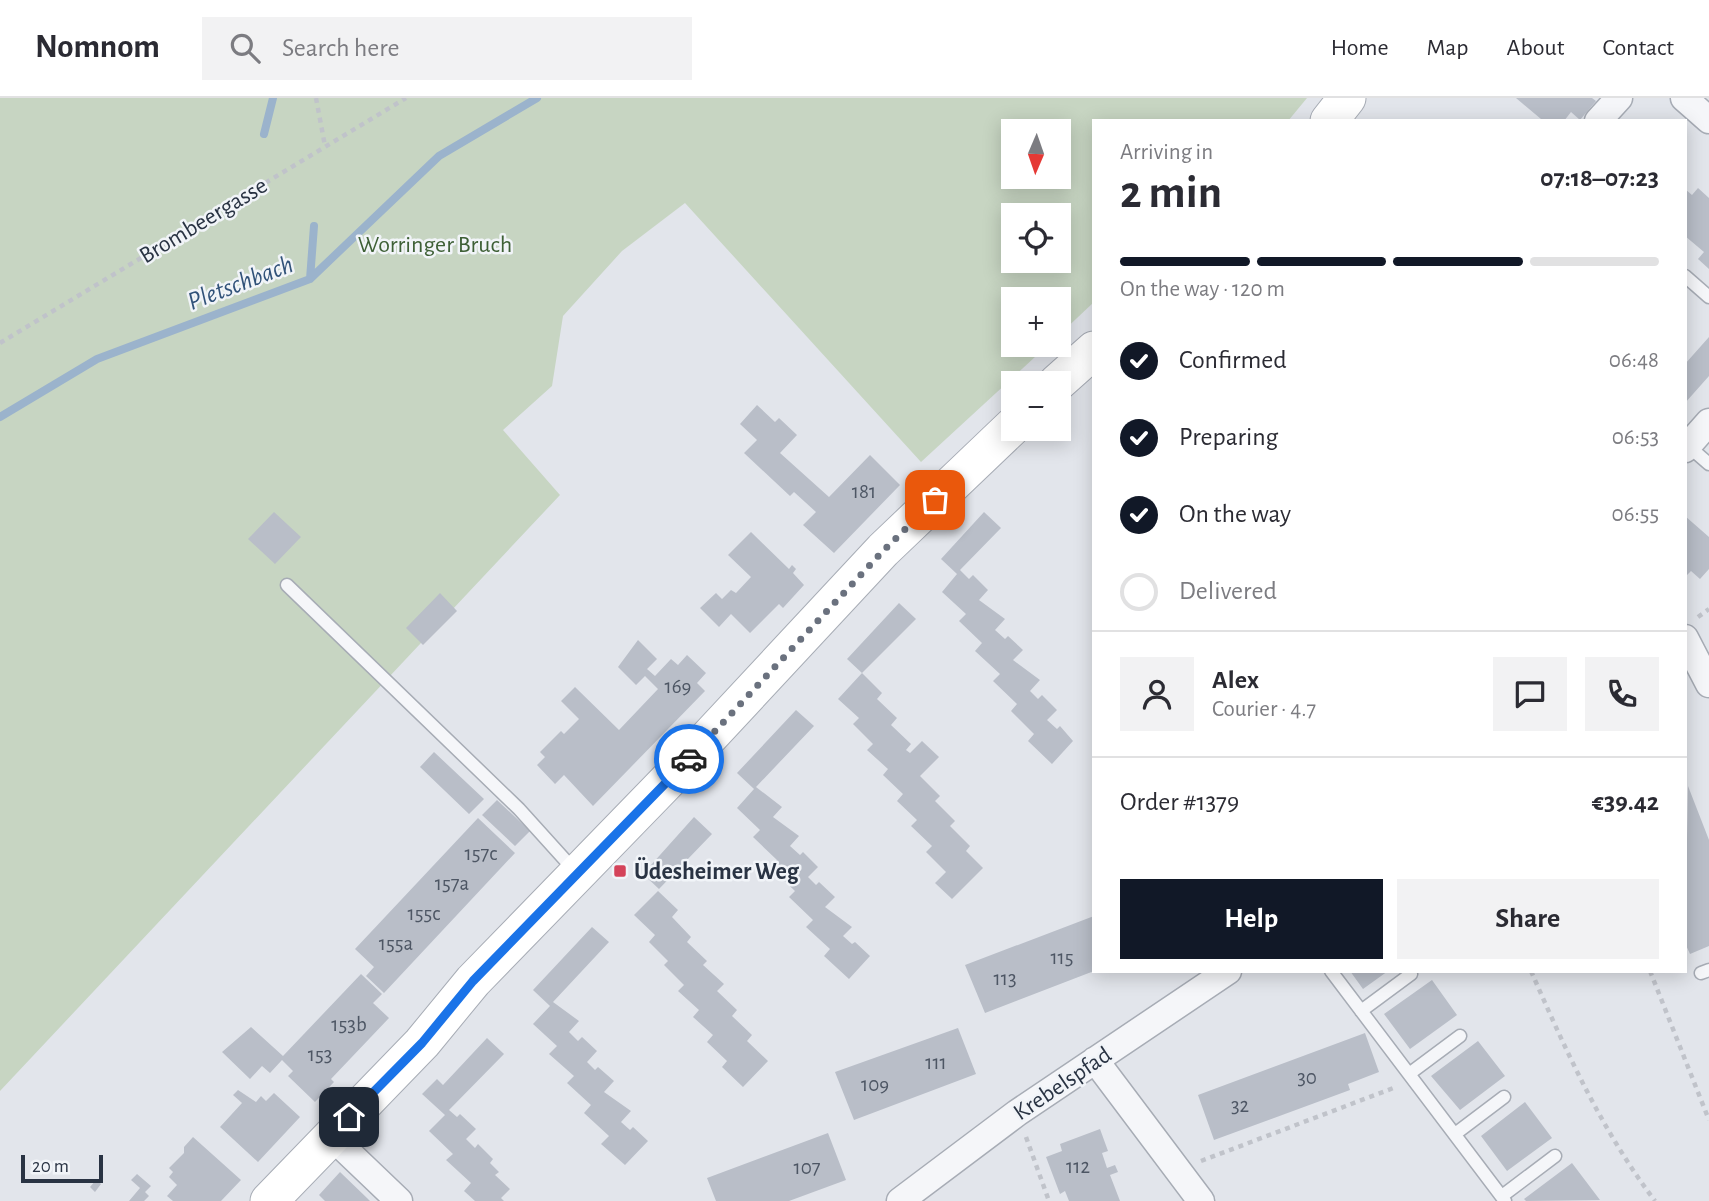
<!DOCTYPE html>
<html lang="en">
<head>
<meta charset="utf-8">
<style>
	:root { --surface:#fff; --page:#f2f2f3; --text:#2b2b33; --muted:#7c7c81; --line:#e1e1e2; --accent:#111827 }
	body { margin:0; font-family:"Alegreya Sans",sans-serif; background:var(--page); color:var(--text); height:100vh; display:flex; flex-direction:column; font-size:26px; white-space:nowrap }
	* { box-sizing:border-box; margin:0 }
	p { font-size:23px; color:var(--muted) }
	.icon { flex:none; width:38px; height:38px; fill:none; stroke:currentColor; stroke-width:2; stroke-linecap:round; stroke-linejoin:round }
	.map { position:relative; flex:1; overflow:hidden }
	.sheet { position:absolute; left:1092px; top:21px; width:595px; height:854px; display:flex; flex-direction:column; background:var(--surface); border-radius:0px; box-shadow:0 4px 18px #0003 }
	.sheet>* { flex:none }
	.needle { width:46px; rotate:182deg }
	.controls { position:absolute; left:1001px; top:21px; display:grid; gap:14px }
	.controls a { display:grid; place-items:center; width:70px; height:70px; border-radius:0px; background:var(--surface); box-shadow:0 4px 18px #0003; font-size:35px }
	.scale { position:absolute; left:21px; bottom:18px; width:82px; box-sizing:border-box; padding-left:7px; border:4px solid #293343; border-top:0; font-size:19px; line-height:24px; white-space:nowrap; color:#293343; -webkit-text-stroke:5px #f1f4f8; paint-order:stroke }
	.pin { position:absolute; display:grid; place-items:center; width:60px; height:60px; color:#fff; margin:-30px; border-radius:14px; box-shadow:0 4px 10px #0006 }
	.courier { position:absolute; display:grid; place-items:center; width:70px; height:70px; margin:-35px; border:5px solid #1a73e8; border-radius:50%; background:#fff; color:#222; box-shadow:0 2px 9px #0007 }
	.overview em { font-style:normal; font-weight:700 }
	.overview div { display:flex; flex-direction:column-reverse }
	.overview { display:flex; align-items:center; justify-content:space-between; height:119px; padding:0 28px }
	h1 { font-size:46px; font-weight:700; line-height:52px }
	.bar { display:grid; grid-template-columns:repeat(4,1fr); gap:10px 7px; align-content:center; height:84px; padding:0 28px }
	.bar i { height:9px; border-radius:5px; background:var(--line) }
	.bar .selected { background:var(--accent) }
	.bar p { grid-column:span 4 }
	.line { display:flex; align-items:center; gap:18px; padding:0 28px; border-top:2px solid var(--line) }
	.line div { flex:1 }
	.round { display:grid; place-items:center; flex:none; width:74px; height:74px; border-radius:0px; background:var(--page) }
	ol { padding:0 28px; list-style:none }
	li { display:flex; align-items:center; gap:21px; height:77px }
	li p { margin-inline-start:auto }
	li .icon { padding:7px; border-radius:50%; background:var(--accent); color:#fff; stroke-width:4 }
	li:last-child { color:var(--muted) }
	li i { width:38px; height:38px; border:4px solid var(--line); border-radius:50% }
	.action { display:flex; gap:14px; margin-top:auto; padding:14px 28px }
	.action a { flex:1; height:80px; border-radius:0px; background:var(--accent); color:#fff; font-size:28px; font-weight:700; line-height:80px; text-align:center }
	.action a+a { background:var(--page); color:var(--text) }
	header { display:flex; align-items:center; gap:42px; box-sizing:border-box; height:98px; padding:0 35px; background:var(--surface); border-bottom:2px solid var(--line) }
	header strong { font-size:33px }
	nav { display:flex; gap:38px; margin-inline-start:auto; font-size:24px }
	.search { width:490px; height:63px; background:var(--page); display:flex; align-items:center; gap:18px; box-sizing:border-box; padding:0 24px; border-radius:0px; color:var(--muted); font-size:26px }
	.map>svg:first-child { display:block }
	.green { fill:#c7d5c2; fill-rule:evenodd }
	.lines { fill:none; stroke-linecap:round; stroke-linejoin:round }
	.stream { stroke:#9bb3cc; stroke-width:8 }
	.building { fill:#b9bec8 }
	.lane-casing { stroke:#a7acb5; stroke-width:15 }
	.street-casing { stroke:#a7acb5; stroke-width:29 }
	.secondary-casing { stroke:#a7acb5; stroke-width:39 }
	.path { stroke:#c0c3ca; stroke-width:4.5; stroke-dasharray:5 5; stroke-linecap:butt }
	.lane { stroke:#f5f6f9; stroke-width:12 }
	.street { stroke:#f5f6f9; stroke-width:26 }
	.secondary { stroke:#fff; stroke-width:37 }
	.done { stroke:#6a717e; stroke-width:7; stroke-dasharray:0 12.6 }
	.route { stroke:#1a73e8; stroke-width:9 }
	.poi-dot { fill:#d4435a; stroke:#f1f4f8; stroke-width:2.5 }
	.labels { text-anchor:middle; stroke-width:5; stroke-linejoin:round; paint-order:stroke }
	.number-label { font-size:21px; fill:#4d5664 }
	.street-label { font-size:24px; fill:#293343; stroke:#f1f4f8 }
	.park-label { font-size:24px; fill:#3e6036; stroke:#f1f4f8 }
	.poi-label { font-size:24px; font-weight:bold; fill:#293343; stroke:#f1f4f8; text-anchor:start }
	.water-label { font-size:26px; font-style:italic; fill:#315279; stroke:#f1f4f8 }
</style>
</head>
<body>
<header>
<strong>Nomnom</strong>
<div class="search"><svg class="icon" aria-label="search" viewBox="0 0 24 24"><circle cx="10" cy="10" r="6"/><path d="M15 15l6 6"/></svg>Search here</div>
<nav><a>Home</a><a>Map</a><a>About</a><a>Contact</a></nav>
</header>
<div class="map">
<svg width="1709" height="1103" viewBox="0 0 1709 1103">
	<rect width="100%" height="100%" fill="#e2e5eb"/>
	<path class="green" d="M0 0H1307L1288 23H1094V204L1059 237V201H1013V247H1048L921 364 685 105 622 153 563 218 552 288 503 332 560 397 0 993ZM1013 33H1059V79H1013ZM1013 117H1059V163H1013Z"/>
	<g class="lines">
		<path class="stream" d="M264 36 273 0
			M310 181 314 128
			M0 319 97 261 310 181 439 58 537 0"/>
	</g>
	<path class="building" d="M1516 0H1592L1596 3 1580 22 1571 14 1564 23H1539L1541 21Z
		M1698 90 1709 100V171L1698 161 1704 154 1685 138V91L1692 97Z
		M1709 239V278L1685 305V266Z
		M757 307 775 324 779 320 797 337 780 355 829 399 870 357 900 387 834 455 803 427 816 414 794 394 790 398 744 355 757 342 740 326Z
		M274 414 301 439 275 466 248 441Z
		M984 414 1001 430 960 472 969 481 973 477 988 492 979 502 1005 521 995 532 1005 541 1008 538 1023 552 1013 562 1040 582 1030 593 1038 601 1042 597 1057 612 1047 622 1057 631 1060 628 1073 643 1052 666 1028 643 1034 636 1011 613 1017 606 993 583 1000 576 975 553 982 545 959 523 966 516 942 494 957 476 941 461Z
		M1685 418 1709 439V471L1700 481 1691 473 1685 479Z
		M751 434 789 471 792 467 796 471 793 475 804 487 783 510 779 506 750 535 731 516 719 529 700 510 716 495 722 501 731 492 736 495 751 479 728 457Z
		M440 495 457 513 423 547 406 530Z
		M899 505 916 521 862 575 882 595 877 601 897 620 891 627 911 646 906 652 910 655 922 643 939 659 920 678 940 698 935 703 955 723 950 728 970 748 966 753 983 770 952 801 935 785 946 774 926 754 932 748 911 728 917 722 897 703 903 696 883 677 888 671 867 652 873 646 853 626 859 620 838 601 862 575 847 561Z
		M638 542 657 561 647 571 655 578 671 561 678 567 687 557 706 575 697 585 705 593 593 708 564 677 555 686 537 667 545 659 540 654 561 633 564 636 579 621 561 603 575 589 619 632 658 591 645 578 636 587 618 569Z
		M796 612 814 628 756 689 782 709 773 719 799 738 790 748 800 757 803 754 818 769 808 779 816 787 819 784 835 799 825 809 852 829 843 838 852 846 855 844 870 858 849 881 824 858 830 851 806 829 813 822 789 799 795 793 770 769 777 762 753 739 760 732 737 710 754 691 737 675Z
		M434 654 484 701 469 716 420 669Z
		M1688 688 1709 742V848L1690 856 1685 845Z
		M497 702 530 733 515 748 482 717Z
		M694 719 712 736 659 791 643 776Z
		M478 720 515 755 384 895 366 878 374 869 355 851Z
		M658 793 678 812 672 819 691 839 687 844 707 863 703 867 724 886 717 893 737 912 732 918 752 937 747 943 768 963 743 989 722 969 727 963 707 944 713 937 693 919 699 912 678 893 684 887 664 867 668 863 649 844 655 837 634 817Z
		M1094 818V873L985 915 965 867Z
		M592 829 609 844 553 904 579 923 569 934 578 943 582 939 597 953 587 964 595 972 598 969 614 983 604 994 631 1013 621 1024 630 1032 633 1029 648 1043 625 1067 601 1046 609 1038 584 1015 591 1007 567 985 574 978 549 956 557 948 533 926 550 908 533 892Z
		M1350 873H1388L1363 891Z
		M361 876 382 896 373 905 389 920 331 981 334 984 315 1004 288 978 293 973 282 962 270 975 262 968 250 981 222 954 251 929 283 958Z
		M1432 882 1457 917 1410 951 1384 916Z
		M958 930 976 976 854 1022 835 974Z
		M1365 935 1379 974 1348 986 1350 992 1214 1042 1198 997Z
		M487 940 504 956 449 1012 457 1019 460 1016 476 1031 466 1041 475 1050 478 1046 493 1061 490 1065 499 1074 495 1077 510 1091 501 1100 504 1103H475L464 1093 471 1085 446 1062 453 1056 429 1033 445 1017 422 996 437 981 443 987Z
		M1478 943 1505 978 1460 1012 1431 978Z
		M238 992 256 1004 261 998 266 1003 274 995 300 1019 258 1064 220 1029 242 1005 233 997Z
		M1525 1004 1552 1040 1507 1073 1481 1038Z
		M1100 1031 1108 1053 1102 1055 1107 1070 1115 1067 1118 1074 1110 1077 1120 1103H1069L1065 1093 1060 1096 1046 1059 1062 1053 1060 1046Z
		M828 1035 846 1082 789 1103H716L707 1080Z
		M193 1039 241 1082 221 1103H173L167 1098 177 1087 169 1079 173 1074 169 1070 184 1055V1049Z
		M1572 1065 1600 1102 1526 1103 1524 1101Z
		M340 1074 367 1100 370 1103H325L319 1097Z
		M137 1076 151 1088 145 1094 149 1098 144 1103H129L140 1090 131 1082Z
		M96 1082 101 1086 95 1094 90 1089Z"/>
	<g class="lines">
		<defs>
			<path id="lane" d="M1685 178 1709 199
				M1686 346 1709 366
				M287 487 519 711 575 773
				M1331 873 1505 1103
				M1701 875 1709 872
				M1361 913 1411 876
				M1409 976 1460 938
				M1455 1036 1504 999
				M1502 1098 1555 1058"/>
			<path id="street" d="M1684 0 1709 22
				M1598 23 1619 0
				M1685 351 1709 324
				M1685 540 1709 586
				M1095 962 1201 1103
				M331 1038 399 1103
				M900 1103 1017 1015 1228 873"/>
			<path id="secondary" d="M1329 23 1347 0
				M1057 285 1094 252
				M269 1103 422 945 473 883 680 670 883 452 1013 328"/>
		</defs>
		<use href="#lane" class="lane-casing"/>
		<use href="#street" class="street-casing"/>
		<use href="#secondary" class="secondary-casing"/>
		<path class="path" d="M316 0 325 48
			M0 245 406 0
			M1698 519 1709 511
			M1531 873C1566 953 1602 1033 1655 1103
			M1650 873 1709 1022
			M1026 1039 1049 1103
			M1201 1063 1396 989"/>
		<use href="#lane" class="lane"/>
		<use href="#street" class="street"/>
		<use href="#secondary" class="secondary"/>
	</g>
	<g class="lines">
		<path class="done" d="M689 661 883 453 935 402"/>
		<path class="route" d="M349 1019 422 945 473 883 689 661"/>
	</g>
	<rect class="poi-dot" x="613" y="766" width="14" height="14" rx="3.5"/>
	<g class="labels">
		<g class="number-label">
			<text x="864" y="400">181</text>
			<text x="678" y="595">169</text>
			<text x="481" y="762">157c</text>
			<text x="452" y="792">157a</text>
			<text x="424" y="822">155c</text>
			<text x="396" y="852">155a</text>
			<text x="1062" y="866">115</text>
			<text x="1005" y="887">113</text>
			<text x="349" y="933">153b</text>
			<text x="320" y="963">153</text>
			<text x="936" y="971">111</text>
			<text x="1307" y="986">30</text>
			<text x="875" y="993">109</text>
			<text x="1240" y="1014">32</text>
			<text x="1078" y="1075">112</text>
			<text x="807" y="1076">107</text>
		</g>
		<g class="street-label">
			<text transform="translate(203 122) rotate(-31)" y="8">Brombeergasse</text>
			<text transform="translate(1062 985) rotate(-34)" y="8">Krebelspfad</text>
		</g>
		<g class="park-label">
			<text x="435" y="154">Worringer Bruch</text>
		</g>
		<g class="poi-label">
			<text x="634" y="781">Üdesheimer Weg</text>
		</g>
		<g class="water-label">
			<text transform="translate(240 184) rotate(-21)" y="9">Pletschbach</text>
		</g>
	</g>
</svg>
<div class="controls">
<a><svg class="needle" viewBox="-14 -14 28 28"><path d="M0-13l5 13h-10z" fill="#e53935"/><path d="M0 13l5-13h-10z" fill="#7c7c81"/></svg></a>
<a><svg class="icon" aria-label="locate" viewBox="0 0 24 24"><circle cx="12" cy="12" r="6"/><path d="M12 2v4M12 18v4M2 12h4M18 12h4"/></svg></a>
<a>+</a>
<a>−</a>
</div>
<div class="scale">20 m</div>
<div class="pin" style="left:935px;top:402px;background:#ea580c"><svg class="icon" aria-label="bag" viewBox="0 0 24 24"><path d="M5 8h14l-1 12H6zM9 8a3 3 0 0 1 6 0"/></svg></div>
<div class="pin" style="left:349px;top:1019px;background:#1f2937"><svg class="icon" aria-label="home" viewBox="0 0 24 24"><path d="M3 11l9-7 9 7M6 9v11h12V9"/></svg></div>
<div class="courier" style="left:689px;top:661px"><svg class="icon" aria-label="car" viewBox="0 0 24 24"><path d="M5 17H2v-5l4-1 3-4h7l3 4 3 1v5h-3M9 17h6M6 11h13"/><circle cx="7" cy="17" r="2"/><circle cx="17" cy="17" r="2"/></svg></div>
<section class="sheet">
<div class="overview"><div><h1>2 min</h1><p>Arriving in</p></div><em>07:18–07:23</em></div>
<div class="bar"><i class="selected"></i><i class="selected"></i><i class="selected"></i><i></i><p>On the way · 120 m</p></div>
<ol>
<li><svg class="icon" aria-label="check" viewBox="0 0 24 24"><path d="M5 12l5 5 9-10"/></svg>Confirmed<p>06:48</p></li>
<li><svg class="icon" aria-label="check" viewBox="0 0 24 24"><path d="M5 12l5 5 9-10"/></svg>Preparing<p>06:53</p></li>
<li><svg class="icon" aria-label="check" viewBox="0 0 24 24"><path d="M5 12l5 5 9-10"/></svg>On the way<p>06:55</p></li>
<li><i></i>Delivered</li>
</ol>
<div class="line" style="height:126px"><a class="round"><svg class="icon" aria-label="person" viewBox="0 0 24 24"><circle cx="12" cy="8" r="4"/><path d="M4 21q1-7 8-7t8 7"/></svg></a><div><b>Alex</b><p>Courier · 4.7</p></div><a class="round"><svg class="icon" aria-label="chat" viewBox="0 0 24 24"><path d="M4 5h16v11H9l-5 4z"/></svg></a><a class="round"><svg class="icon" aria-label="phone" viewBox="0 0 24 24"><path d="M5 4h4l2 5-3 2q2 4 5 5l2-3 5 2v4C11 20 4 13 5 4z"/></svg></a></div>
<div class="line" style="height:91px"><div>Order #1379</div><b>€39.42</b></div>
<div class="action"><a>Help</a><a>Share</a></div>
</section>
</div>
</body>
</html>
